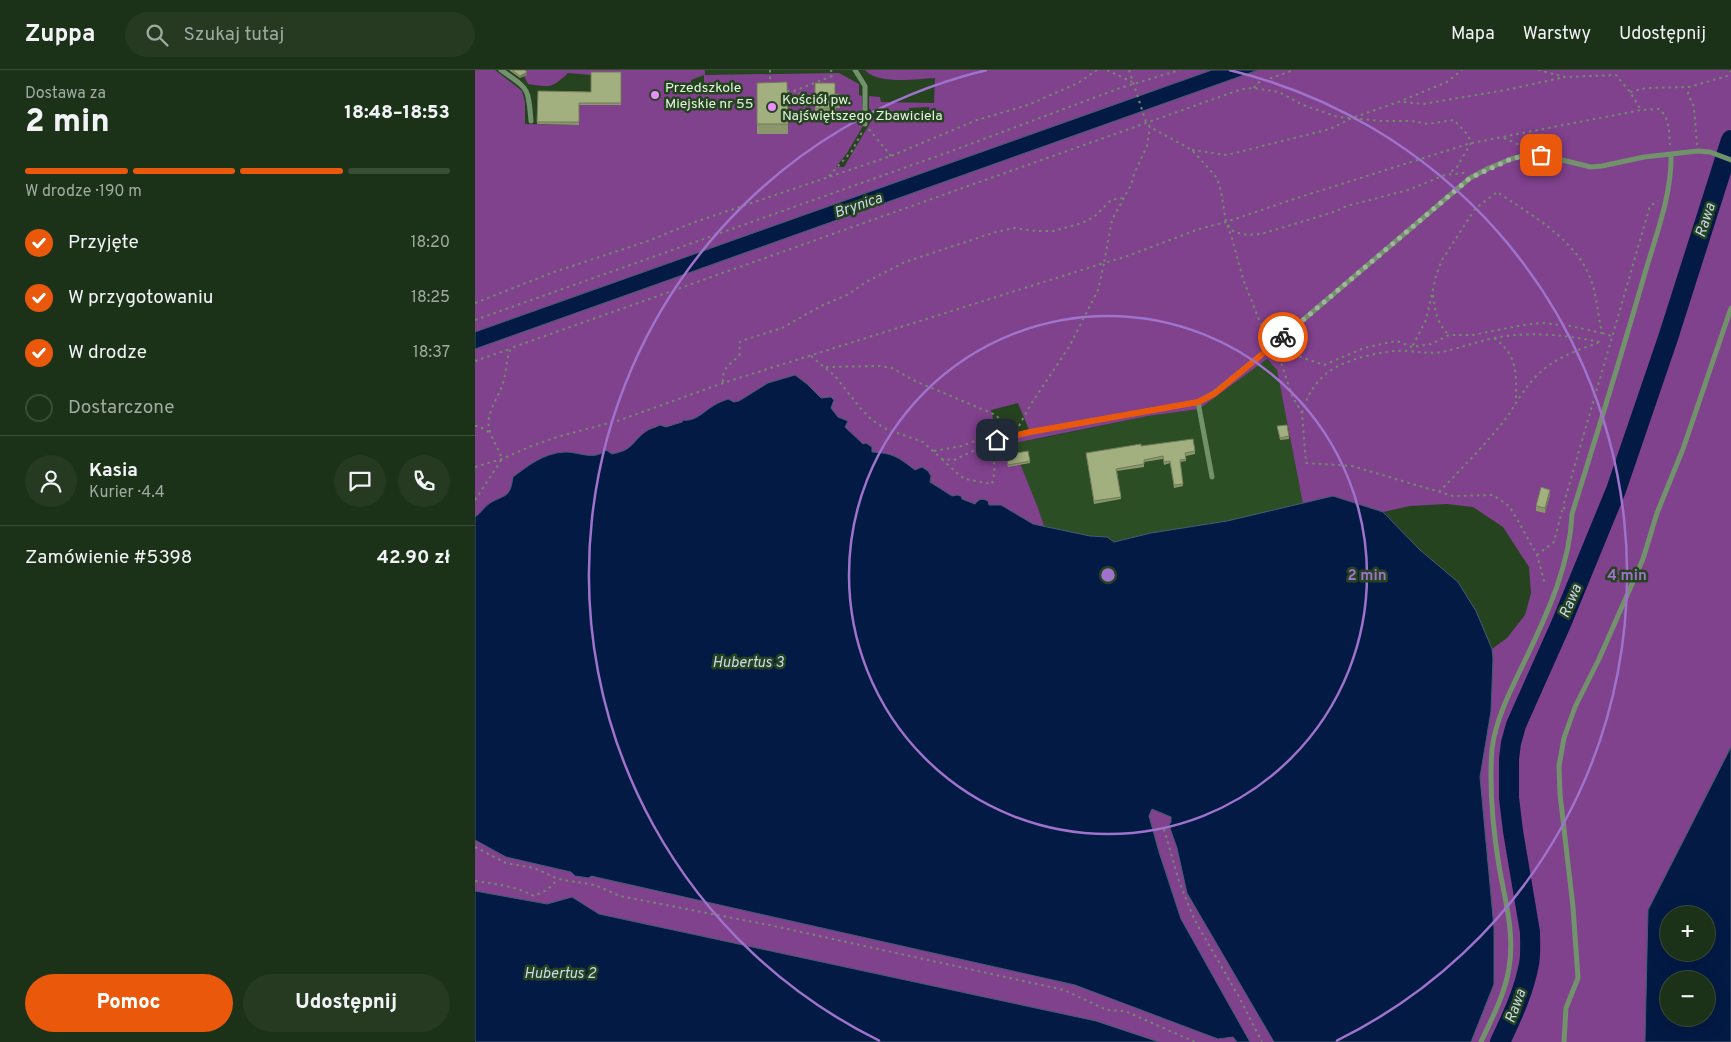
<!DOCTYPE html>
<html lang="pl">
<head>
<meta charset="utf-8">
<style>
	:root { --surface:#1c3218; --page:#253a21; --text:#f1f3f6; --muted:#a0aaa2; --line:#3a4d37; --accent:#ea580c }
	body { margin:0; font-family:Overpass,sans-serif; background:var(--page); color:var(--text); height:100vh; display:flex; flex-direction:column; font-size:19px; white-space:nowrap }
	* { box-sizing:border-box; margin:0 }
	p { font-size:16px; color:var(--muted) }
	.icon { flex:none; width:28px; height:28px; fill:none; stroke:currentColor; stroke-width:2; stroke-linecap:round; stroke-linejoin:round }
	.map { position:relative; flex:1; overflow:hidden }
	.panel { display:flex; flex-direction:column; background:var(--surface); width:475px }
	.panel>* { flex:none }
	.controls { position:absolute; left:1185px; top:836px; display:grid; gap:10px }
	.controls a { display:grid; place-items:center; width:55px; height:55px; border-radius:50%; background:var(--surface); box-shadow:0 5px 20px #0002,0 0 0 1px var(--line); font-size:25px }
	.pin { position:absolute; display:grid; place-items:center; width:42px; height:42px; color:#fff; margin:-21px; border-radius:10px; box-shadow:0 2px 8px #0006 }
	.courier { position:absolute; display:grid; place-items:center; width:50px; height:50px; margin:-25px; border:4px solid #ea580c; border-radius:50%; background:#fff; color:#222; box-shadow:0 1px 6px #0007 }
	.headline em { font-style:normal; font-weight:800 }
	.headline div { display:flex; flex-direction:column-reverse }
	.headline { display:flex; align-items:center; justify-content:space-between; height:85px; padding:0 25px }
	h1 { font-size:32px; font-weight:800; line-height:38px }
	.bar { display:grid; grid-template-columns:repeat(4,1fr); gap:8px 5px; align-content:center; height:60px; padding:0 25px }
	.bar i { height:6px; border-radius:4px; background:var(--line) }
	.bar .selected { background:var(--accent) }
	.bar p { grid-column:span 4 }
	.line { display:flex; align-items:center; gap:12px; padding:0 25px; border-top:1px solid var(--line) }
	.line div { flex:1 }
	.round { display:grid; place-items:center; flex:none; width:52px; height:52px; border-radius:26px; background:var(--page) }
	ol { padding:0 25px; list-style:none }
	li { display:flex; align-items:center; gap:15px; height:55px }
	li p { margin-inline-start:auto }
	li .icon { padding:5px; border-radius:50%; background:var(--accent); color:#fff; stroke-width:4 }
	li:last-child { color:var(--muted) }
	li i { width:28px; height:28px; border:2px solid var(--line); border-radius:50% }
	.cta { display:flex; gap:10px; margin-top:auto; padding:10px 25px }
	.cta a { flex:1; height:58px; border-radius:30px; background:var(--accent); color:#fff; font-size:20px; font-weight:800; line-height:58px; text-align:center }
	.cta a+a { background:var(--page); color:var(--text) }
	header { display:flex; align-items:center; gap:30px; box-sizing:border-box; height:70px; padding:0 25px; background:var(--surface); border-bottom:1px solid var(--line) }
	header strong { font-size:24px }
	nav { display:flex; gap:28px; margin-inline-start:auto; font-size:18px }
	.search { width:350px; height:45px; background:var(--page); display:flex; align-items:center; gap:12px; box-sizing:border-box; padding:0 18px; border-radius:28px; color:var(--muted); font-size:19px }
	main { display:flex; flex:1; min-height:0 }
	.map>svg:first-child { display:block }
	.built { fill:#2c4e25 }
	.green { fill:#80418d; fill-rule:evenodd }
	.water { fill:#031a45; stroke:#465c74; fill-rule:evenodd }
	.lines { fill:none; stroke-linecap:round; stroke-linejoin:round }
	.stream { stroke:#465c74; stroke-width:3 }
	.river { stroke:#031a45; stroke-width:20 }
	.path { stroke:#718a6d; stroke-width:2; stroke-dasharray:2.5 4; stroke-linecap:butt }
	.service { stroke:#71926b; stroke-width:5 }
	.wall { fill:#8b966d }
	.shaded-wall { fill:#717a59 }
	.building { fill:#a2af7f; stroke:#717a59 }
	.done { stroke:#a1b79d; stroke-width:5; stroke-dasharray:0 9 }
	.route { stroke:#ea580c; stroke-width:6 }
	.ring { fill:none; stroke:#9f72cb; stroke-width:2.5 }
	.poi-dot { fill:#ea8dfd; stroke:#264320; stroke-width:2 }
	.labels { text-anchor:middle; stroke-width:5; stroke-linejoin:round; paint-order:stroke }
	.poi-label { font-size:14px; fill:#e3f5e0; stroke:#264320; text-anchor:start }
	.water-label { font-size:15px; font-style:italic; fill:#cad8ef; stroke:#264320 }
	.centre { fill:#9f72cb; stroke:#264320; stroke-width:2.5 }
	.ring-label { font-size:15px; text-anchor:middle; font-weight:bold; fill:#9f72cb; stroke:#264320; stroke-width:5; stroke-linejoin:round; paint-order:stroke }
</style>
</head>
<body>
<header>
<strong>Zuppa</strong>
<div class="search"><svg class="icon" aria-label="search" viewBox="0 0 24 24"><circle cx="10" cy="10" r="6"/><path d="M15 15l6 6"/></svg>Szukaj tutaj</div>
<nav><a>Mapa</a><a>Warstwy</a><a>Udostępnij</a></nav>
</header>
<main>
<section class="panel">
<div class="headline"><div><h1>2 min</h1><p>Dostawa za</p></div><em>18:48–18:53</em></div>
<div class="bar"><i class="selected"></i><i class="selected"></i><i class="selected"></i><i></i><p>W drodze · 190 m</p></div>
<ol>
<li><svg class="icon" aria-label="check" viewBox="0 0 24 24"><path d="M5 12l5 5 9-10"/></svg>Przyjęte<p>18:20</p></li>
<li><svg class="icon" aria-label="check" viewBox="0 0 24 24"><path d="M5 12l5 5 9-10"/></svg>W przygotowaniu<p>18:25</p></li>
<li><svg class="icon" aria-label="check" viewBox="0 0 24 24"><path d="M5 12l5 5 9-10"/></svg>W drodze<p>18:37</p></li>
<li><i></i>Dostarczone</li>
</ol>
<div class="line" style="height:90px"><a class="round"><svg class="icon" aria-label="person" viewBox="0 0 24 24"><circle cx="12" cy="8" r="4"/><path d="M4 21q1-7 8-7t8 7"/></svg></a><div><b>Kasia</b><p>Kurier · 4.4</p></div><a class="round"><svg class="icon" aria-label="chat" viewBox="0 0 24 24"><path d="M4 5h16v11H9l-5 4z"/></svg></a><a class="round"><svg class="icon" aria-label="phone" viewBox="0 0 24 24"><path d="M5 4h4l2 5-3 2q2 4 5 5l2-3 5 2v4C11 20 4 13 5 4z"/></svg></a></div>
<div class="line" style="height:65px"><div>Zamówienie #5398</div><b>42.90 zł</b></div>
<div class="cta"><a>Pomoc</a><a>Udostępnij</a></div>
</section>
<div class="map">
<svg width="1256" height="972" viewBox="0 0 1256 972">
	<rect width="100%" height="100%" fill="#264320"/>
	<path class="built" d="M792 289 802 300 828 434 752 451 676 463 639 472 632 467 615 466 558 454 520 376 570 368 673 346 724 339Z"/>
	<path class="green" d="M0 0H20L47 21 50 32V54L103 55 104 35H146L116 5 93 3C76 19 76 17 53 14L49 6 52 5 47 0H230V5L364 3 384 14V25L387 26 388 56 372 83 361 97H369L398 48H455L454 37 434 38V42H397L394 38V26L405 27 406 32 459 33 460 8C441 9 403 15 390 0H737L0 262ZM229 5V21L216 20V10Z
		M783 0H1256V61L1214 197 1144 407 1104 508 1041 650 1033 676 1029 700 1033 756 1045 822 1052 875 1050 902 1043 926 1022 972H996L1019 914V858L1005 707 1016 641 1018 589 1017 579 1032 568 1050 545 1056 523 1054 497 1028 457 998 437 972 434 935 436 908 442 858 427 828 434 802 300 792 289 724 339 673 346 525 376 530 390 544 391 563 438 642 675 674 746 676 739 696 747V752L694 755 702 778 799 972H0V279ZM543 333 555 362 523 369 516 340Z
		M1256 81V677L1173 840 1170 972H1029C1043 940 1056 911 1058 876 1052 820 1037 764 1036 708 1036 689 1041 670 1046 651L1146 421Z"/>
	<path class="water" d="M737 0H783L0 279V262Z
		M320 305 332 314 346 328 356 327 359 330 356 338 363 347 373 351 370 357 388 374 391 373 397 377V382C418 383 423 387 440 400L447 397 453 401 456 406 455 412 477 426 482 425 486 426 487 429 500 434C504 429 507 428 513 431L514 435H526L558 454 615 466 632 467 639 472 676 463 752 451 858 426 908 442 945 480 983 512 1001 541 1017 579 1018 589 1016 641 1005 707 1019 858V914L996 972H799L712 823 702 778 694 755 696 752V747L677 739 674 746 684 782 706 849 775 972H762L758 967 743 969 600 915 116 806 114 808 100 806 96 802 31 787 0 770V447C6 443 10 436 15 433 31 424 35 428 38 407 54 395 69 383 90 382 105 382 119 391 131 380L137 384C158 380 156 373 170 362 175 358 180 358 185 355L191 357 207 352 208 350C220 352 228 342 238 336 242 333 248 331 253 329L259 332 264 331 293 313Z
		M1256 677V972H1170L1173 840ZM1194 845H1231V882H1194ZM1194 910H1231V948H1194Z
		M0 821 72 834 97 827 124 844 621 951 684 972H0Z"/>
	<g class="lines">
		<path class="stream" d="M1255 74 1256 75"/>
		<path class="river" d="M1025 972C1037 947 1049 921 1054 894 1056 884 1055 873 1055 862L1038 761 1034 728V689L1036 673 1041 655 1086 554 1141 420 1193 268 1256 70"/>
		<path class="path" d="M295 0V15
			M632 0 657 12
			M654 0 671 52 675 57 717 80 742 108 746 121 751 152 757 168 768 209 792 270
			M1063 0 1090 7 1141 5 1155 22 1166 40
			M779 18 782 13 819 0
			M312 21H319L357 6 356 0
			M1155 22 1171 18 1214 17
			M929 32 948 34 1031 20 1090 7
			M316 51 335 29 319 21
			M394 59 416 86
			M1029 68 1049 77
			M1222 75 1219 37 1213 24 1214 17 1252 6 1256 1
			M717 80 752 85 855 59 877 48 926 31 972 12 987 0
			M354 106 377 81 387 62
			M753 155 759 162 773 165 786 164 856 143 872 136 933 120 970 105 990 103
			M958 225C960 241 962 254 974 265
			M0 233 79 202 173 171 220 152 416 86 502 50 553 35 603 13 622 0
			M0 250 474 82 645 18 705 0
			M1127 263 1137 266
			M1019 268C1044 286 1041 305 1041 333
			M811 275 814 283 849 295 889 278 911 273 922 271 937 277 956 274 974 265H998L1048 255 1067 253 1096 256 1127 263C1123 246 1122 226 1116 210 1102 170 1055 144 1022 122L1000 139 967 190 961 206 951 250 937 277
			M800 282 807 295 817 326 827 343 831 393 877 396 978 426 1018 425 1034 436 1042 449 1062 485 1070 514
			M336 286 360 306 386 339 397 350 411 359 448 372 467 389 479 390 515 373
			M0 291 35 279
			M351 297 404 296 417 298 440 311 521 345 533 360
			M248 312C247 296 256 295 265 284L264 273 266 271 307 258 346 236 374 224 391 212 430 192 521 162 539 158 561 161H579L607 153 619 147 636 130 648 128
			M827 343C837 308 857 295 891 286 905 283 918 280 933 281 945 282 955 284 967 282 985 278 1001 272 1019 268 1055 261 1090 265 1125 272
			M0 356H4L15 363
			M544 356 556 334 594 277 623 220 629 193 650 187 724 159 751 152 819 129 996 73 1166 40 1184 39C1195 48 1194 62 1195 75
			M459 381 487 376 517 364
			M467 389 484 405 490 409 517 414C521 400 519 390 517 377
			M0 397 27 389 54 377 82 367 145 350 248 313 629 193 637 150 656 115 659 104 672 76 675 57
			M964 422C986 399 1009 376 1029 351 1038 339 1045 325 1055 313 1073 291 1096 282 1123 273
			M0 430 27 389C24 380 19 373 16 364 8 347 21 332 27 316 32 304 30 291 36 278L767 19 779 18 804 22 828 35 863 47 907 51H937L952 54 979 50 993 65 996 73 982 97 977 101V104
			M1090 439 1088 437 1095 412 1175 136 1183 131
			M1062 485 1079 472 1088 437
			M689 759 704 811 719 849 764 927 787 972
			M0 777 31 793 59 798 83 809 120 815 145 826 299 856 589 920 632 940 650 941 720 972
			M0 811C21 814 40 816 59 826L72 820 83 809"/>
		<path class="service" d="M26 0C54 20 53 16 56 51
			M380 0 390 16V54
			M723 332 737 407
			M522 370 555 362 723 332 739 323 808 267 995 108 1014 98 1036 89 1055 84 1066 85 1116 97 1127 96 1169 87 1223 81 1235 82 1256 90
			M1006 972C1017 948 1030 924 1034 898 1040 864 1030 830 1024 796 1018 759 1014 718 1017 679 1021 646 1039 614 1053 584 1074 540 1095 493 1097 444 1122 364 1147 283 1170 203 1181 165 1197 124 1196 84
			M1089 972 1091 938 1103 908 1098 837 1085 724 1084 696 1089 668 1100 637 1124 589 1168 489 1182 443 1208 379 1256 238"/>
	</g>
	<path class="wall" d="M34 0H50L52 5 45 8Z
		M146 2V35H104V55L62 54 63 21 116 22Z
		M282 13 313 54V64H282Z
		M340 13 360 24H365V38H361V43H340Z
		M802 356 814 366V369L805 370Z
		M666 376 720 381V384L711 386V391L705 392 708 416 699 418 695 393 689 395 688 389 669 392V397L642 401 646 429 619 434 611 383Z
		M531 385 555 391V393L533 397Z
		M1075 425 1070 443 1061 441V436Z"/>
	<path class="shaded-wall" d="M52 2V5L45 8V6Z
		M1075 420V425L1070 443V438Z"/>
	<path class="building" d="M37 0H50L52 2 45 6Z
		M116 2H146V33H104V52H62L63 21 116 22Z
		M312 12 313 54H282V13Z
		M340 13H360V24H365V33H361V38H340Z
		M812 355 814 366 805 368 802 356Z
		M718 369 720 381 710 383 711 389 705 390 708 414 699 415 695 391 689 392 688 386 669 390V394L641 399 646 427 619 431 611 383 666 374V376Z
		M553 381 555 391 533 395 531 385Z
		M1066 417 1075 420 1070 438 1061 436Z"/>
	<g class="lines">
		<path class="done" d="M808 267 995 108 1036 89 1055 84 1066 85"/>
		<path class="route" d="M522 370 555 362 723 332 739 324 808 267"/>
	</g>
	<g class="ring">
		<circle cx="633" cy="505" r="259"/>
		<path d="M405 971A519 519 0 0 1 512 0M754 0A519 519 0 0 1 861 971"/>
	</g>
	<g class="poi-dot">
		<circle cx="180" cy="25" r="5"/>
		<circle cx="297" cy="37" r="5"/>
	</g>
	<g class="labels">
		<g class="poi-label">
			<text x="190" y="22">Przedszkole<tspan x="190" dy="16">Miejskie nr 55</tspan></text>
			<text x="307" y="34">Kościół pw.<tspan x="307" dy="16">Najświętszego Zbawiciela</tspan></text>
		</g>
		<g class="water-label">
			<text transform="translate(383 135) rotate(-19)" y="5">Brynica</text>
			<text transform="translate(1230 150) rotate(-72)" y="5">Rawa</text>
			<text transform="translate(1095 531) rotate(-67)" y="5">Rawa</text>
			<text x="273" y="597">Hubertus 3</text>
			<text x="85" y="908">Hubertus 2</text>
			<text transform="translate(1040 936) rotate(-70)" y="5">Rawa</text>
		</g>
	</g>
	<circle cx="633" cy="505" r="8" class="centre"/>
	<g class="ring-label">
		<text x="892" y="510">2 min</text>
		<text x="1152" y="510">4 min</text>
	</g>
</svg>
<div class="controls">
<a>+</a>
<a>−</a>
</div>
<div class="pin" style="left:1066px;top:85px;background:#ea580c"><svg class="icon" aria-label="bag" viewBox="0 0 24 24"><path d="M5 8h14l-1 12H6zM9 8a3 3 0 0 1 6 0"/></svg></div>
<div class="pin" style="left:522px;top:370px;background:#1f2937"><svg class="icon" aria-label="home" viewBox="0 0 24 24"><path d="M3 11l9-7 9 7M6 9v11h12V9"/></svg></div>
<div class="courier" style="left:808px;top:267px"><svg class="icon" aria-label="bike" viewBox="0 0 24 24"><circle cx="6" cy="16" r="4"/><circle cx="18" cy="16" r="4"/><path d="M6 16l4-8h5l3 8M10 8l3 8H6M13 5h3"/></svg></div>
</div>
</main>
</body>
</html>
